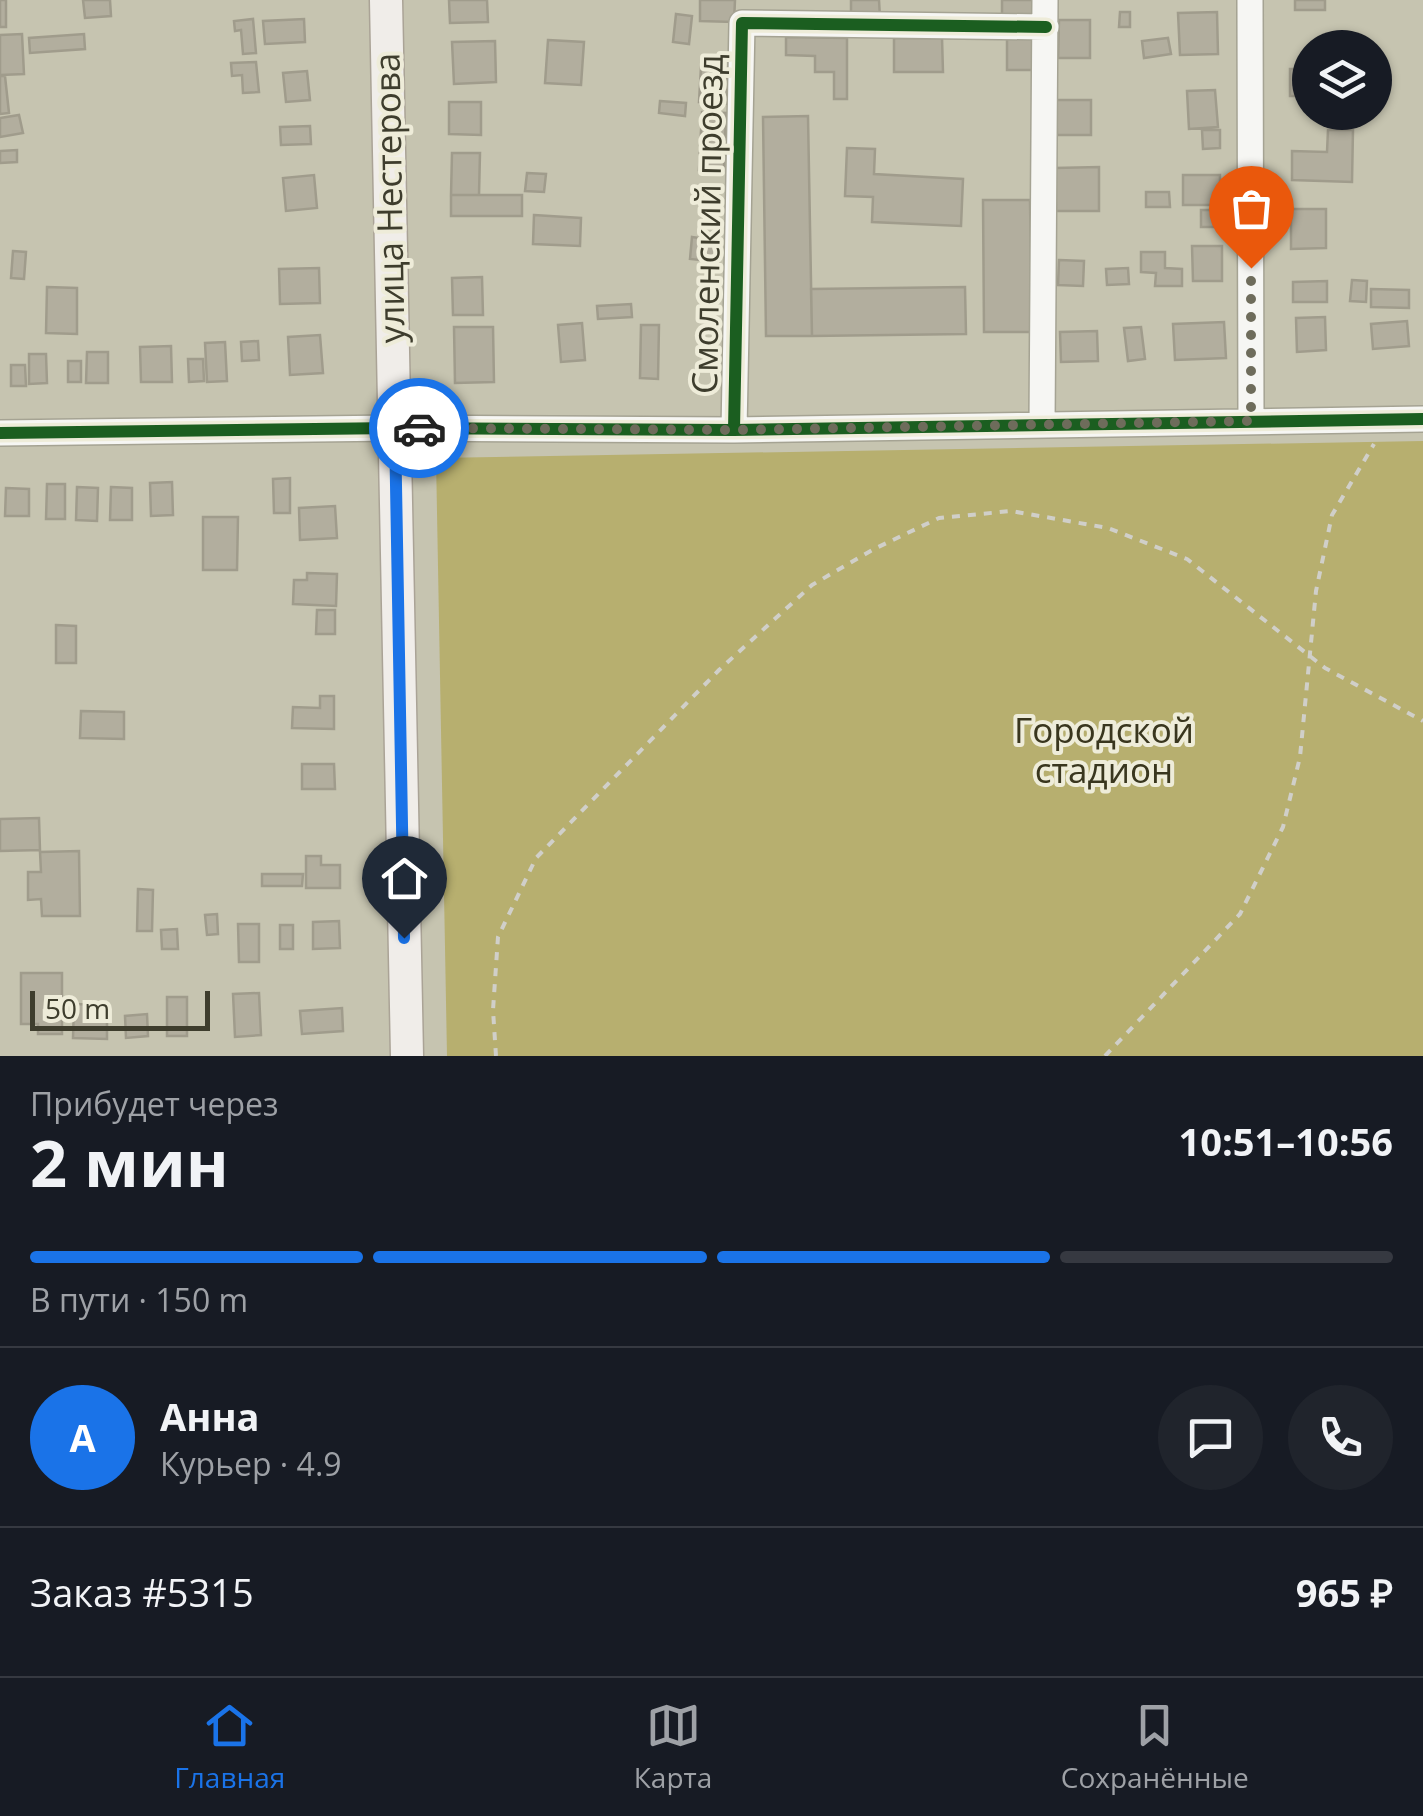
<!DOCTYPE html>
<html lang="ru">
<head>
<meta charset="utf-8">
<style>
	:root { --surface:#171b24; --page:#20242c; --text:#f1f3f6; --muted:#9ea1a6; --line:#363941; --accent:#1a73e8 }
	body { margin:0; font-family:"Open Sans",sans-serif; background:var(--page); color:var(--text); height:100vh; display:flex; flex-direction:column; font-size:38px; white-space:nowrap }
	* { box-sizing:border-box; margin:0 }
	p { font-size:32px; color:var(--muted) }
	.icon { flex:none; width:55px; height:55px; fill:none; stroke:currentColor; stroke-width:2; stroke-linecap:round; stroke-linejoin:round }
	.map { position:relative; height:1056px; overflow:hidden }
	.sheet { display:flex; flex-direction:column; background:var(--surface); flex:1 }
	.sheet>* { flex:none }
	.controls { position:absolute; left:1292px; top:30px; display:grid; gap:20px }
	.controls a { display:grid; place-items:center; width:100px; height:100px; border-radius:50%; background:var(--surface); box-shadow:0 2px 8px #0004; font-size:50px }
	.scale { position:absolute; left:30px; bottom:25px; width:180px; box-sizing:border-box; padding-left:10px; border:5px solid #3e3d2d; border-top:0; font-size:28px; line-height:35px; white-space:nowrap; color:#3e3d2d; -webkit-text-stroke:8px #eeecd9; paint-order:stroke }
	.pin { position:absolute; display:grid; place-items:center; width:85px; height:85px; color:#fff; margin:-102px -42px; border-radius:50% 50% 50% 0; rotate:-45deg; box-shadow:0 0 10px #0007 }
	.pin .icon { rotate:45deg }
	.courier { position:absolute; display:grid; place-items:center; width:100px; height:100px; margin:-50px; border:8px solid #1a73e8; border-radius:50%; background:#fff; color:#222; box-shadow:0 2px 12px #0007 }
	.summary em { font-style:normal; font-weight:700 }
	.summary div { display:flex; flex-direction:column-reverse }
	.summary { display:flex; align-items:center; justify-content:space-between; height:170px; padding:0 30px }
	h1 { font-size:65px; font-weight:700; line-height:75px }
	.bar { display:grid; grid-template-columns:repeat(4,1fr); gap:15px 10px; align-content:center; height:120px; padding:0 30px }
	.bar i { height:12px; border-radius:8px; background:var(--line) }
	.bar .selected { background:var(--accent) }
	.bar p { grid-column:span 4 }
	.line { display:flex; align-items:center; gap:25px; padding:0 30px; border-top:2px solid var(--line) }
	.line div { flex:1 }
	.round { display:grid; place-items:center; flex:none; width:105px; height:105px; border-radius:52px; background:var(--page) }
	.tabs { display:flex; justify-content:space-around; align-items:center; height:140px; border-top:2px solid var(--line); background:var(--surface); font-size:28px; color:var(--muted) }
	.tabs a { display:grid; justify-items:center; gap:5px }
	.tabs .selected { color:var(--accent) }
	.map>svg:first-child { display:block }
	.green { fill:#b7af6f }
	.building { fill:#b2ae9e; stroke:#a09c8c; stroke-width:2.5 }
	.lines { fill:none; stroke-linecap:round; stroke-linejoin:round }
	.minor-casing { stroke:#a5a393; stroke-width:28 }
	.major-casing { stroke:#aaa396; stroke-width:35 }
	.path { stroke:#d0cfc9; stroke-width:4; stroke-dasharray:8 8; stroke-linecap:butt }
	.minor { stroke:#f6f6f3; stroke-width:25 }
	.major { stroke:#f0ede9; stroke-width:32 }
	.cycleway-casing { stroke:#eeecd9; stroke-width:19 }
	.cycleway { stroke:#1b5e20; stroke-width:12 }
	.done { stroke:#6e6c5b; stroke-width:10; stroke-dasharray:0 18 }
	.route { stroke:#1a73e8; stroke-width:12 }
	.labels { text-anchor:middle; stroke-width:8; stroke-linejoin:round; paint-order:stroke }
	.street-label { font-size:35px; fill:#3e3d2d; stroke:#eeecd9 }
	.park-label { font-size:35px; fill:#39361e; stroke:#eeecd9 }
</style>
</head>
<body>
<div class="map">
<svg width="1423" height="1056" viewBox="0 0 1423 1056">
	<rect width="100%" height="100%" fill="#c6c4b0"/>
	<path class="green" d="M1423 441V1056H447L436 458Z"/>
	<path class="building" d="M0 0H6V27H0Z
		M83 0H110L111 16 85 18Z
		M449 0H487L488 22 450 23Z
		M700 0H735L734 22 700 21Z
		M851 0H879L880 18H851Z
		M1002 0H1036L1035 18H1002Z
		M1295 0H1325V10H1295Z
		M1120 12H1130V27H1119Z
		M1217 12 1218 54 1180 55 1178 13Z
		M676 14 692 16 689 44 673 42Z
		M253 19 256 53 243 54 241 30 235 31 234 21Z
		M304 19 305 42 265 44 263 21Z
		M1059 20H1090V58H1058Z
		M22 34 24 74 0 75V35Z
		M84 34 85 49 30 53 29 38Z
		M1007 35H1036V70H1007Z
		M786 37 847 38V99H834V72H815V56L786 55Z
		M894 38H942L943 72H894Z
		M1168 38 1171 54 1144 58 1142 41Z
		M548 40 584 42 581 85 545 83Z
		M495 41 496 82 454 84 452 42Z
		M256 62 259 92 243 93 242 75 232 76 231 63Z
		M701 67 728 68 727 104 699 102Z
		M1290 69H1310V96H1290Z
		M307 71 310 100 286 102 283 73Z
		M0 76H5L9 113 0 114Z
		M1215 90 1218 127 1189 129 1187 91Z
		M1056 100H1091V135H1057Z
		M660 101 686 103 685 116 659 113Z
		M449 102H481V135L449 134Z
		M702 112 726 113 724 171 699 170Z
		M19 115 23 133 0 137V118Z
		M808 116 812 336H766L763 117Z
		M310 126 311 144 281 145 280 127Z
		M1202 130H1220V148L1203 149Z
		M1328 130H1353L1352 182 1292 180V151L1327 152Z
		M847 148 875 149 874 174 963 179 961 226 872 222 873 197 845 196Z
		M17 150V162L0 163V151Z
		M452 153H480L479 195H451Z
		M1099 167V211H1056L1055 168Z
		M527 173 546 174 544 192 525 191Z
		M314 175 317 208 286 211 283 178Z
		M1183 175H1220V205H1183Z
		M1146 192H1169L1170 207H1146Z
		M451 195H522V216H451Z
		M983 200H1030L1032 332H984Z
		M1291 209H1326V248L1291 249Z
		M1201 210H1220V227H1201Z
		M534 215 581 218 580 246 533 244Z
		M692 237 721 241 719 262 690 259Z
		M1192 246H1222V281H1193Z
		M13 251 26 252 24 279 11 278Z
		M1141 252H1165V268L1182 269V286H1155L1156 273 1141 272Z
		M1059 260 1084 261 1083 286 1058 285Z
		M319 268 320 303 280 304 279 269Z
		M1128 268 1129 284 1107 285 1106 269Z
		M482 277 483 315H453L452 278Z
		M1352 280 1367 281 1366 302 1350 301Z
		M1327 281V302H1293V282Z
		M47 287 77 288V334L46 333Z
		M965 287 966 334 812 336 811 289Z
		M1371 289 1409 290V308L1371 307Z
		M631 304 632 317 598 319 597 306Z
		M1325 317 1326 350 1297 352 1296 318Z
		M1407 321 1409 346 1373 349 1371 324Z
		M1224 322 1226 358 1175 360 1173 324Z
		M582 323 585 360 561 362 558 325Z
		M641 325H659L658 379 640 378Z
		M454 327H493L494 382 455 383Z
		M1141 327 1145 359 1128 361 1124 328Z
		M1097 331 1098 361 1061 362 1060 332Z
		M320 335 323 373 290 375 288 337Z
		M258 341 259 360 242 361 241 342Z
		M225 342 227 381 207 382 205 343Z
		M171 346 172 382H141L140 347Z
		M87 352H108V383H86Z
		M29 354H46L47 383 29 384Z
		M188 359H203L204 381 189 382Z
		M68 361H81V382H68Z
		M11 365H25L26 386H11Z
		M290 478V513H274L273 479Z
		M172 482 173 515 151 516 150 483Z
		M47 484H65V519H46Z
		M77 487 98 488 97 521 76 520Z
		M111 487 132 488V520H110Z
		M6 488 29 489V516H5Z
		M335 506 337 538 300 540 299 508Z
		M203 517H238L237 570H203Z
		M307 573 337 574 336 606 293 604 294 580H307Z
		M317 610H335V634H316Z
		M56 625 76 626V663H56Z
		M320 696H334V729L292 728 293 707 320 708Z
		M81 711 124 712V739L80 738Z
		M302 764H334L335 789H302Z
		M39 818 40 850 0 851V819Z
		M79 851 80 916H42L41 899 28 900V872H41L40 852Z
		M306 856H321V865H340V888H306Z
		M262 874H303L302 886H262Z
		M138 889 153 890 152 931H137Z
		M217 914 218 934 207 935 205 915Z
		M339 921 340 948 313 949V922Z
		M238 924H259V962H239Z
		M280 925H293V949H280Z
		M177 929 178 949H162L161 930Z
		M21 973H62V1034H38V1024H21Z
		M259 993 261 1035 235 1037 233 994Z
		M167 997H187V1036H167Z
		M74 1004 107 1005V1039L73 1038Z
		M342 1008 343 1031 302 1034 300 1011Z
		M147 1014 148 1036 126 1038 125 1016Z"/>
	<g class="lines">
		<defs>
			<path id="minor" d="M1250 0 1251 421
				M1042 425 1045 0
				M734 430 742 23 1046 27
				M0 433 395 428 734 430 1423 419"/>
			<path id="major" d="M386 0 407 1056"/>
		</defs>
		<use href="#minor" class="minor-casing"/>
		<use href="#major" class="major-casing"/>
		<path class="path" d="M496 1056 493 1010 498 937 536 858 719 670 812 585 874 549 939 518 1011 511 1108 528 1187 559 1325 668 1423 721
			M1105 1056 1240 914 1283 827 1300 757 1316 591 1332 515 1374 444"/>
		<use href="#minor" class="minor"/>
		<use href="#major" class="major"/>
		<defs>
			<path id="cycleway" d="M734 430 742 23 1046 27
				M0 433 395 428 734 430 1423 419"/>
		</defs>
		<use href="#cycleway" class="cycleway-casing"/>
		<use href="#cycleway" class="cycleway"/>
	</g>
	<g class="lines">
		<path class="done" d="M419 428 734 430 1251 421V268"/>
		<path class="route" d="M404 938 395 428H419"/>
	</g>
	<g class="labels">
		<g class="street-label">
			<text transform="translate(390 198) rotate(-91)" y="12">улица Нестерова</text>
			<text transform="translate(708 224) rotate(-89)" y="12">Смоленский проезд</text>
		</g>
		<g class="park-label">
			<text x="1104" y="743">Городской<tspan x="1104" dy="40">стадион</tspan></text>
		</g>
	</g>
</svg>
<div class="controls">
<a><svg class="icon" aria-label="layers" viewBox="0 0 24 24"><path d="M12 4l9 5-9 5-9-5zM3 14l9 5 9-5"/></svg></a>
</div>
<div class="scale">50 m</div>
<div class="pin" style="left:1251px;top:268px;background:#ea580c"><svg class="icon" aria-label="bag" viewBox="0 0 24 24"><path d="M5 8h14l-1 12H6zM9 8a3 3 0 0 1 6 0"/></svg></div>
<div class="pin" style="left:404px;top:938px;background:#1f2937"><svg class="icon" aria-label="home" viewBox="0 0 24 24"><path d="M3 11l9-7 9 7M6 9v11h12V9"/></svg></div>
<div class="courier" style="left:419px;top:428px"><svg class="icon" aria-label="car" viewBox="0 0 24 24"><path d="M5 17H2v-5l4-1 3-4h7l3 4 3 1v5h-3M9 17h6M6 11h13"/><circle cx="7" cy="17" r="2"/><circle cx="17" cy="17" r="2"/></svg></div>
</div>
<section class="sheet">
<div class="summary"><div><h1>2 мин</h1><p>Прибудет через</p></div><em>10:51–10:56</em></div>
<div class="bar"><i class="selected"></i><i class="selected"></i><i class="selected"></i><i></i><p>В пути · 150 m</p></div>
<div class="line" style="height:180px"><b class="round" style="background:var(--accent);color:#fff">А</b><div><b>Анна</b><p>Курьер · 4.9</p></div><a class="round"><svg class="icon" aria-label="chat" viewBox="0 0 24 24"><path d="M4 5h16v11H9l-5 4z"/></svg></a><a class="round"><svg class="icon" aria-label="phone" viewBox="0 0 24 24"><path d="M5 4h4l2 5-3 2q2 4 5 5l2-3 5 2v4C11 20 4 13 5 4z"/></svg></a></div>
<div class="line" style="height:130px"><div>Заказ #5315</div><b>965 ₽</b></div>
</section>
<nav class="tabs">
<a class="selected"><svg class="icon" aria-label="home" viewBox="0 0 24 24"><path d="M3 11l9-7 9 7M6 9v11h12V9"/></svg>Главная</a>
<a><svg class="icon" aria-label="map" viewBox="0 0 24 24"><path d="M3 6l6-2 6 2 6-2v14l-6 2-6-2-6 2zM9 4v14M15 6v14"/></svg>Карта</a>
<a><svg class="icon" aria-label="saved" viewBox="0 0 24 24"><path d="M7 4h10v16l-5-4-5 4z"/></svg>Сохранённые</a>
</nav>
</body>
</html>
